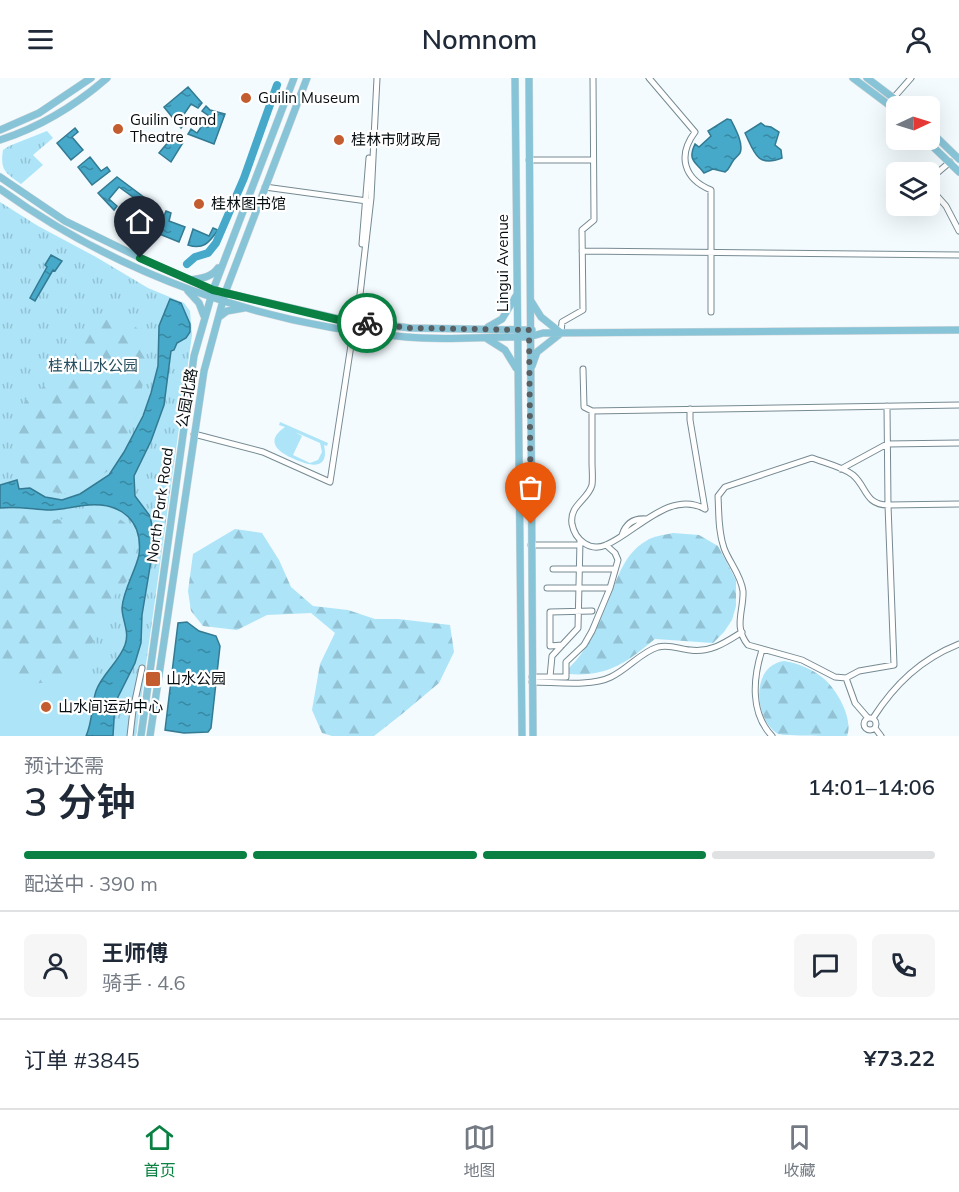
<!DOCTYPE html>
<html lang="zh">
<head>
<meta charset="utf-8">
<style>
	:root { --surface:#fff; --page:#f6f6f7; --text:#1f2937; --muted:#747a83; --line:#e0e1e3; --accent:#0b8043 }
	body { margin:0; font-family:Mulish,"Noto Sans SC",sans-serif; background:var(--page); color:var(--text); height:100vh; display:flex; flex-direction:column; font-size:22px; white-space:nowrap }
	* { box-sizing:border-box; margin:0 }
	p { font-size:20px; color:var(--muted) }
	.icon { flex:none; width:33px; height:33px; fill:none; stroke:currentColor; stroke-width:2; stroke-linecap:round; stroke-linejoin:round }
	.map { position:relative; height:658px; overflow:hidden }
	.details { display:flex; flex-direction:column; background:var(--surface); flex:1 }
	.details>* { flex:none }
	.needle { width:39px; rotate:86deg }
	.tools { position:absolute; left:886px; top:18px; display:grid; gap:12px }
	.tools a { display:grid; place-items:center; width:54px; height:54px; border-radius:9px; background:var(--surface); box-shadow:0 6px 24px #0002; font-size:30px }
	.pin { position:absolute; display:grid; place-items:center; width:51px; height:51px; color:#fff; margin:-62px -26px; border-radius:50% 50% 50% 0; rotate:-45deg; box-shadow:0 0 6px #0007 }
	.pin .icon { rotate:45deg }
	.courier { position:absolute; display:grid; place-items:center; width:60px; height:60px; margin:-30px; border:4px solid #0b8043; border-radius:50%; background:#fff; color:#222; box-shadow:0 2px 8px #0007 }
	.headline em { font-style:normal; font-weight:600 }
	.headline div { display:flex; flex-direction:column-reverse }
	.headline { display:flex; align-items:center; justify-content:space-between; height:102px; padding:0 24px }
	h1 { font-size:39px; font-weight:600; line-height:45px }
	.bar { display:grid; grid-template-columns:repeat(4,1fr); gap:9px 6px; align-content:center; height:72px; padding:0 24px }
	.bar i { height:8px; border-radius:4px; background:var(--line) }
	.bar .active { background:var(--accent) }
	.bar p { grid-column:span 4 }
	.line { display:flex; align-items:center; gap:15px; padding:0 24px; border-top:2px solid var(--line) }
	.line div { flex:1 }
	.round { display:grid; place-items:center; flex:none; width:63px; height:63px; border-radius:9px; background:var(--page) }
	header { display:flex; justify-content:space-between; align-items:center; height:78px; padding:0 24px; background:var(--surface); font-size:27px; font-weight:600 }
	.menu { display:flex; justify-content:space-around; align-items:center; height:84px; border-top:2px solid var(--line); background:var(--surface); font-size:16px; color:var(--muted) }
	.menu a { display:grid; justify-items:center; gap:3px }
	.menu .active { color:var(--accent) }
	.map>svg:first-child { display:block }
	.grass { fill:url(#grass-tufts) }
	.forest { fill:url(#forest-firs) }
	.pitch { fill:#ade4f8; fill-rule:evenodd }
	.water { fill:url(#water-ripples); stroke:#337a92; stroke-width:1.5 }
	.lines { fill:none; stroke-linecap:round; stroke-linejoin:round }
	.river { stroke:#46a9c9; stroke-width:8 }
	.minor-casing { stroke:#768a92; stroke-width:7 }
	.major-casing { stroke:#d7d8d9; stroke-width:8 }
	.minor { stroke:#fff; stroke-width:5 }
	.major { stroke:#88c4d7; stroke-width:7 }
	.done { stroke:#596064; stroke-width:6; stroke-dasharray:0 10.8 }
	.route { stroke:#0b8043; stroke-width:8 }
	.poi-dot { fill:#c35c2f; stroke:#fff; stroke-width:2 }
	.labels { text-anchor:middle; stroke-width:4.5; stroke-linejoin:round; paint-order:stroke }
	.poi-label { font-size:15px; fill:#060d10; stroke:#fff; text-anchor:start }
	.street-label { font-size:15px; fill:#060d10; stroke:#fff }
	.park-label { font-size:15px; fill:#244e5d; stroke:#fff }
</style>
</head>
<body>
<header><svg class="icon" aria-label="menu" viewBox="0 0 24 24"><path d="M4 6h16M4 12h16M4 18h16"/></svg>Nomnom<svg class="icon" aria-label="person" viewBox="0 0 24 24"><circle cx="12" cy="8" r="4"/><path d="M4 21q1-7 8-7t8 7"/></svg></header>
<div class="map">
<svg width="959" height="658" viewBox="0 0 959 658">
	<defs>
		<pattern id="grass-tufts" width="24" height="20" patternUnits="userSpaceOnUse" patternTransform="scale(1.5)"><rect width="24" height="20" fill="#ade4f8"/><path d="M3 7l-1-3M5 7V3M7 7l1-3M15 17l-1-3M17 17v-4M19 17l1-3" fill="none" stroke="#93c2d4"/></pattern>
		<pattern id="forest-firs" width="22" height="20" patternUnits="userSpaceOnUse" patternTransform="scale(1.5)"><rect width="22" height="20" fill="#ade4f8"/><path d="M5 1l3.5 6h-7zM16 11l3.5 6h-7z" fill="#93c2d4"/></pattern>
		<pattern id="water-ripples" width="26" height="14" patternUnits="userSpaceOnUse" patternTransform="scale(1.5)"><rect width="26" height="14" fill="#46a9c9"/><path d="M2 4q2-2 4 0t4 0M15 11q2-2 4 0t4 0" fill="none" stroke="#3888a2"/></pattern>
	</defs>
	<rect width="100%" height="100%" fill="#f3fbff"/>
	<path class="grass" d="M47 53 53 60 33 77 43 87 21 106C5 95 0 92 3 72L9 68Z
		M0 124 38 148 96 179 148 210 184 225 190 233 192 257 136 658H0Z"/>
	<path class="forest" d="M106 230 137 250 143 260 147 289 134 343 108 393 72 416 49 414 31 402 22 388 12 359 14 347 25 323 44 308 75 277 79 259 86 253Z
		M9 435C23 435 35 442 49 442 73 443 102 427 124 444 136 454 137 482 131 496 128 504 120 510 115 517 97 545 92 589 58 603 41 610 17 604 0 598V437Z
		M235 451 262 455 279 482 291 509 313 528 348 532 375 541H398L450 547 454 574 439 605 402 636 374 658H332L322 655 312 632 320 586 335 555 311 535 267 537 237 552 203 548 191 533 188 513 193 476Z
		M673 455 699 457 718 468 736 502V528L732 542 724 554 713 565 655 561C627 584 608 599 569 596V590C588 572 599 545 609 521 618 499 624 476 646 463 653 458 664 457 673 455Z
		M784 583C798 585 812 591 823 600 836 610 854 641 847 658 835 658 786 658 778 656 755 643 749 588 784 583Z"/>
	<path class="pitch" d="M280 344 328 365 327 368 324 367C330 395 307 387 292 380 277 373 265 363 285 349L279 347ZM295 354 320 365 322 374 318 382 310 385 293 377 302 358Z
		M0 598C22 606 46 609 67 598L97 612C91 628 93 643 86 658H6L0 647Z"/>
	<path class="water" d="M188 9 202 25 198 30 191 26 180 42 184 46 181 50 164 29Z
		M206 28 210 32 225 36 214 66 188 56 191 51 197 55 209 38 202 33Z
		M727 41 731 42C735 50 744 66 740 75 738 78 735 80 733 83 730 87 730 91 725 94L713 91 704 95C696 84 687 83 695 66L699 69 711 58 708 53Z
		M761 45 765 48 771 49 779 54 775 67 781 72 782 80C757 90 754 74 745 55Z
		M75 50 78 54 72 59 83 72 71 82 57 65Z
		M175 56 184 63 171 84 159 75Z
		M90 79 101 93 107 89 110 93 92 107 78 89Z
		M117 99 157 129 148 150 127 140 129 137 138 143 148 130 119 109 109 121 117 128 114 132 98 115Z
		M166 133 171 135 169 143 185 149 179 164 157 155Z
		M213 150 218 152C209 165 203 172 188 167L193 151 209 158Z
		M51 177 62 183 55 193 53 192 35 223 30 220 47 189 45 187Z
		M170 221 181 225 190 246V254L186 260 177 265 174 272 171 273 164 327 151 363 134 398 135 418 150 438 154 457 153 471 142 537 141 565 135 585 115 625 113 658H86C93 643 91 628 96 613 102 596 119 584 125 567 130 554 122 542 122 530 123 513 135 494 139 477 143 443 122 425 89 427 75 428 61 432 47 432 31 431 15 428 0 430V407L17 402 19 411 30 410 45 419 62 422 80 416 109 397 124 374 143 338 151 315 158 288 159 248Z
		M187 544 199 553 216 558 220 568 211 650 208 654 184 655 165 652 178 545Z"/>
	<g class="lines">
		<path class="river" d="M187 186 195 179 208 175 216 165 244 100 277 7"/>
		<defs>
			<path id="minor" d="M649 0 695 54C677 78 684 101 711 112V234
				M889 25 911 0
				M529 82H593
				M930 101 950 84
				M265 109 367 123
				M930 110 946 128 959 153
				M362 166 369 80
				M582 173 959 177
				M357 243 371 120 377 0
				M561 255 562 244 583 232 582 152 594 142 593 0
				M583 291 584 329 592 333 959 327
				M887 328 888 427 894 587 859 593 846 600 835 599 802 582 748 567C733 549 744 532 743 513 741 497 729 484 724 470 718 453 719 435 718 418L725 409 812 380C825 385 843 389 853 397 867 409 865 427 888 427L959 426
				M690 331V342L705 431
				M592 333C592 350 592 367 592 384 592 391 593 400 592 407 588 422 569 427 572 446 575 462 590 474 606 467 635 455 670 411 705 431
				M194 356 263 374 330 404 353 254
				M841 391 887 366 959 365
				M622 457C626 445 634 440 646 441
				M531 467H580
				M553 491H615
				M547 510H610
				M562 567 550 568V534L592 533
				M762 572C753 600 750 635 772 658
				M532 599H566V584L584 567 592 553 610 510 618 482 615 475 606 467
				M550 599 552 578 578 550 580 463
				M846 600 855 625 868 640
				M532 604C555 604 591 609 611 599 628 591 641 574 658 569 670 566 679 571 690 572 711 575 726 564 742 554
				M864 646a6 6 0 1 1 12 0a6 6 0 1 1-12 0Z
				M873 640C895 606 921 581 959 566
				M875 650 881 658
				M130 658 133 632 142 590"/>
			<path id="major" d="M515 0 522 658
				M529 0 533 658
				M853 0 897 33
				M867 0 904 28
				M0 52 39 35 91 0
				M930 53 959 81
				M0 62C40 49 76 27 107 0
				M926 62 959 94
				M0 99 65 143 155 187 213 212 339 241 410 250 532 252
				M0 111C119 197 261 247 406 259 447 263 489 258 529 259L543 255 959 252
				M191 202C202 200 212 199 218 190
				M188 213 199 225 204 238
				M531 223 541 239 561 255 537 274 532 288
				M219 239 227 233 244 230
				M488 249 502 241 516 218
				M486 260 505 272 516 290
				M141 658 194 278 213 212 294 0
				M150 658 204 293 225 215 307 0"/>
		</defs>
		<use href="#minor" class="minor-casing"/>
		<use href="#major" class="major-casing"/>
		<use href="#minor" class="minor"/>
		<use href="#major" class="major"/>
	</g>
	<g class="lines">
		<path class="done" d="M367 245 410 250 529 252 531 446"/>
		<path class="route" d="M140 180 213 212 339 242 367 245"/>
	</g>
	<g class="poi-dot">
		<circle cx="246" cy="20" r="6"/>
		<circle cx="118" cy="51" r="6"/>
		<circle cx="339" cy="62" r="6"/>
		<circle cx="199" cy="126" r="6"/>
		<rect x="145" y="593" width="16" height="16" rx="3"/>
		<circle cx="46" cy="629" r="6"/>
	</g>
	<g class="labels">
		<g class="poi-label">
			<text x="258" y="25">Guilin Museum</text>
			<text x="130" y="47">Guilin Grand<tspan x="130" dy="17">Theatre</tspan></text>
			<text x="351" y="67">桂林市财政局</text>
			<text x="211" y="131">桂林图书馆</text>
			<text x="166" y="606">山水公园</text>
			<text x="58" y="634">山水间运动中心</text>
		</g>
		<g class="street-label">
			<text transform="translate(503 185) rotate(-90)" y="5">Lingui Avenue</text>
			<text transform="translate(187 320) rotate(-80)" y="5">公园北路</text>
			<text transform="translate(160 427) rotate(-82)" y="5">North Park Road</text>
		</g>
		<g class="park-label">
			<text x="93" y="293">桂林山水公园</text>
		</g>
	</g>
</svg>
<div class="tools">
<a><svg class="needle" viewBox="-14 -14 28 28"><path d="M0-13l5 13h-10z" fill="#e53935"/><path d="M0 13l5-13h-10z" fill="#747a83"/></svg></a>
<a><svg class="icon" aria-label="layers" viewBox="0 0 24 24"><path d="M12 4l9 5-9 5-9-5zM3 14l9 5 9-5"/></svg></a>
</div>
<div class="pin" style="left:531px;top:446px;background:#ea580c"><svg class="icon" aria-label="bag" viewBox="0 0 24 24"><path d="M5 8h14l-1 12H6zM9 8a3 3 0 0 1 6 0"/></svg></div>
<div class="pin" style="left:140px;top:180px;background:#1f2937"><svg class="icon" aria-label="home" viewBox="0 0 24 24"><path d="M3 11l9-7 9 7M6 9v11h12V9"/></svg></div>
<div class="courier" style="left:367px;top:245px"><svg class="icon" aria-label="bike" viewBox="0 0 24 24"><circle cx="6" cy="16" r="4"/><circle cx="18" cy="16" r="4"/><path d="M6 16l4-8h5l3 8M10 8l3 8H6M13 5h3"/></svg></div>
</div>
<section class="details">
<div class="headline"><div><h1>3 分钟</h1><p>预计还需</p></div><em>14:01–14:06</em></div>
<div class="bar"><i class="active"></i><i class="active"></i><i class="active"></i><i></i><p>配送中 · 390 m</p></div>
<div class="line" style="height:108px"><a class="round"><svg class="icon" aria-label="person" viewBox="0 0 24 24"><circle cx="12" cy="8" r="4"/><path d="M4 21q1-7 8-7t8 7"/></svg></a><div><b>王师傅</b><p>骑手 · 4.6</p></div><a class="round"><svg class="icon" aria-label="chat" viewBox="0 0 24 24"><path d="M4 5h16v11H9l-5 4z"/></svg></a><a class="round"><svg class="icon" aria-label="phone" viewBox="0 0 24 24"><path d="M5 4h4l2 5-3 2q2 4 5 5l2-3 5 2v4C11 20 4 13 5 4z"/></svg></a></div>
<div class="line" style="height:78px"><div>订单 #3845</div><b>¥73.22</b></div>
</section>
<nav class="menu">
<a class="active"><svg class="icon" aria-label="home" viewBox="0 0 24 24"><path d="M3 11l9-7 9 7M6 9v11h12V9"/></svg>首页</a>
<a><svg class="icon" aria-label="map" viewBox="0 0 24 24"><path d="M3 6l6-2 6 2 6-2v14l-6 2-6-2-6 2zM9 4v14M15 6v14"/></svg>地图</a>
<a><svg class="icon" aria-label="saved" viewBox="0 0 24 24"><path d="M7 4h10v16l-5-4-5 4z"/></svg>收藏</a>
</nav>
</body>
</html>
